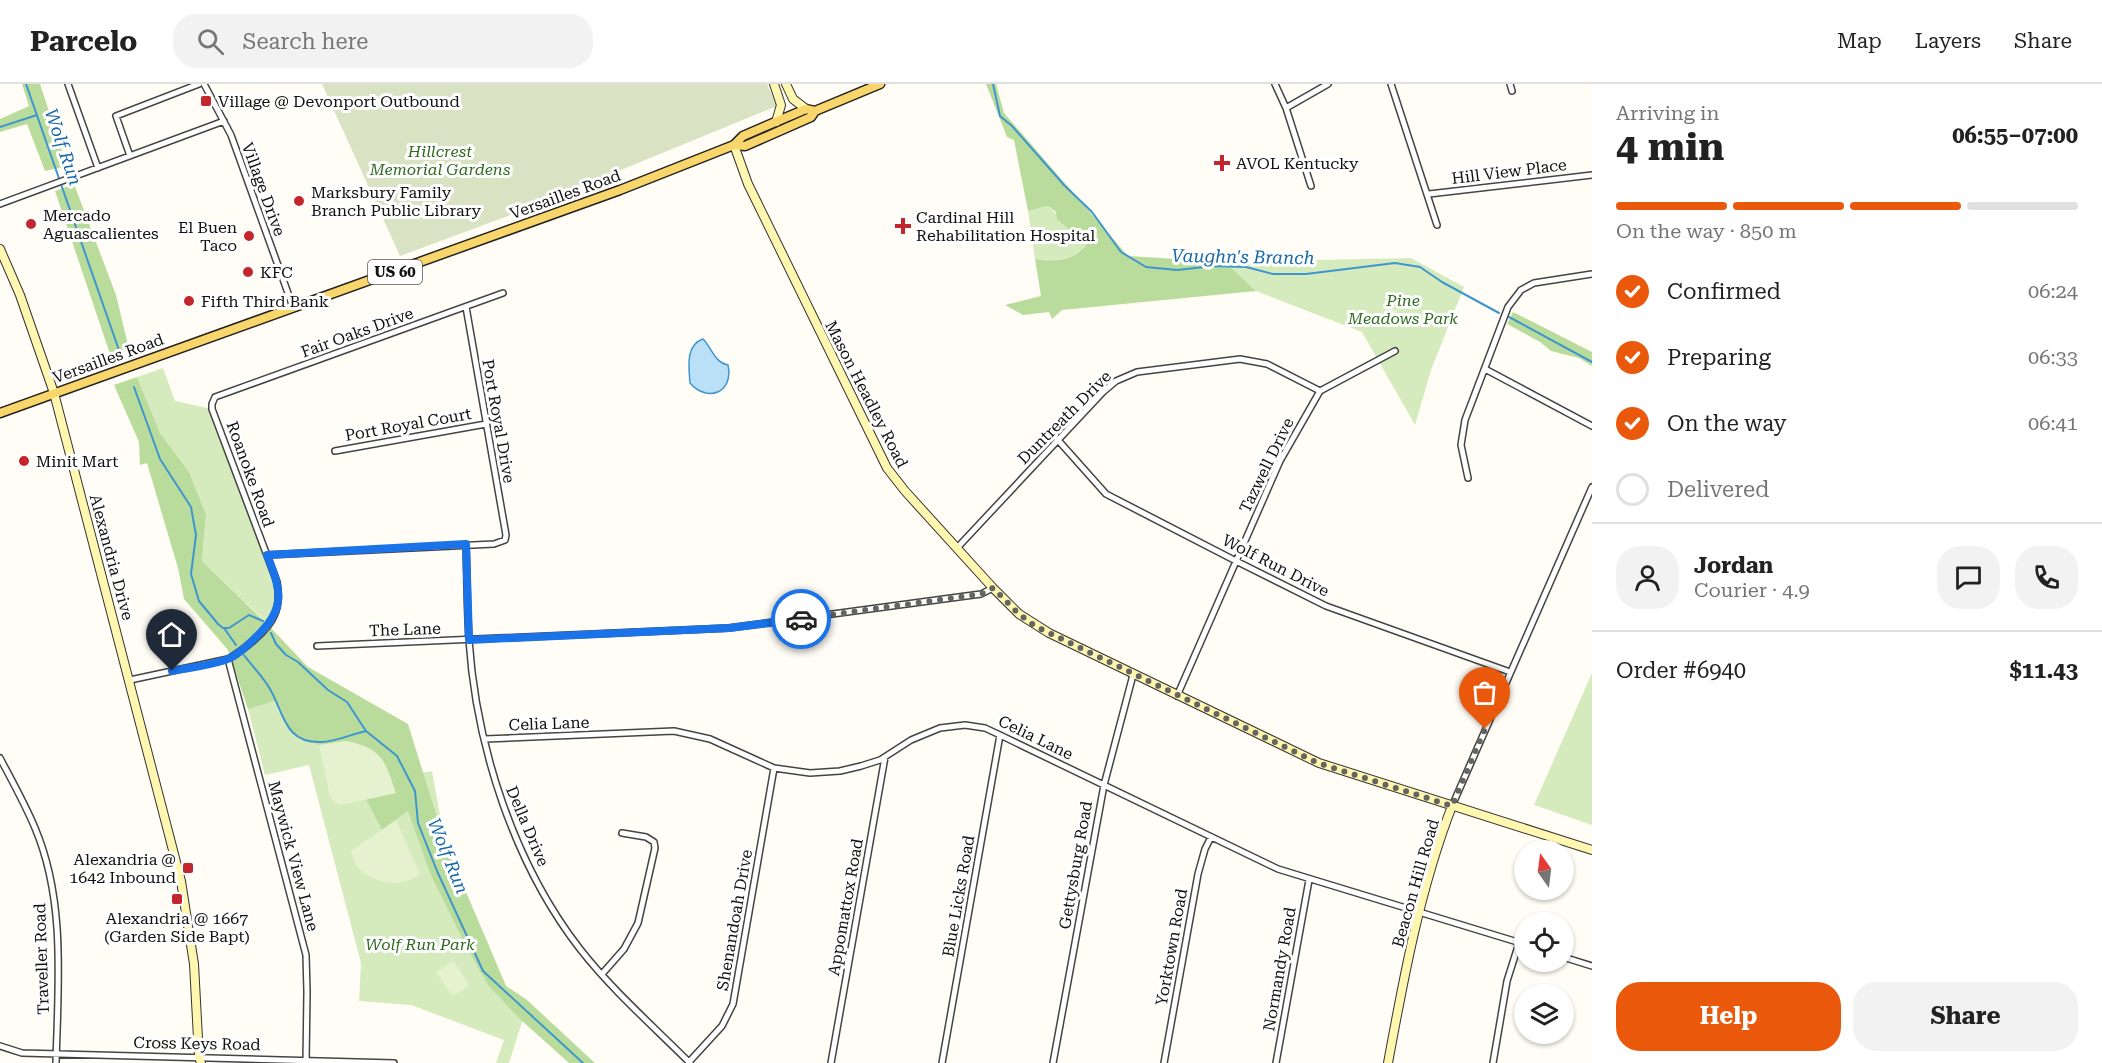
<!DOCTYPE html>
<html lang="en">
<head>
<meta charset="utf-8">
<style>
	:root { --surface:#fff; --page:#f2f2f2; --text:#222; --muted:#767676; --line:#e0e0e0; --accent:#ea580c }
	body { margin:0; font-family:"Roboto Serif",serif; background:var(--page); color:var(--text); height:100vh; display:flex; flex-direction:column; font-size:22px; white-space:nowrap }
	* { box-sizing:border-box; margin:0 }
	p { font-size:20px; color:var(--muted) }
	.icon { flex:none; width:33px; height:33px; fill:none; stroke:currentColor; stroke-width:2; stroke-linecap:round; stroke-linejoin:round }
	.map { position:relative; flex:1; overflow:hidden }
	.panel { display:flex; flex-direction:column; background:var(--surface); width:510px }
	.panel>* { flex:none }
	.needle { width:39px; rotate:346deg }
	.tools { position:absolute; left:1514px; top:756px; display:grid; gap:12px }
	.tools a { display:grid; place-items:center; width:60px; height:60px; border-radius:50%; background:var(--surface); box-shadow:0 2px 4px #0004; font-size:30px }
	.pin { position:absolute; display:grid; place-items:center; width:51px; height:51px; color:#fff; margin:-62px -26px; border-radius:50% 50% 50% 0; rotate:-45deg; box-shadow:0 0 6px #0007 }
	.pin .icon { rotate:45deg }
	.courier { position:absolute; display:grid; place-items:center; width:60px; height:60px; margin:-30px; border:4px solid #1a73e8; border-radius:50%; background:#fff; color:#222; box-shadow:0 2px 8px #0007 }
	.headline em { font-style:normal; font-weight:700 }
	.headline div { display:flex; flex-direction:column-reverse }
	.headline { display:flex; align-items:center; justify-content:space-between; height:102px; padding:0 24px }
	h1 { font-size:39px; font-weight:700; line-height:45px }
	.bar { display:grid; grid-template-columns:repeat(4,1fr); gap:9px 6px; align-content:center; height:72px; padding:0 24px }
	.bar i { height:8px; border-radius:4px; background:var(--line) }
	.bar .selected { background:var(--accent) }
	.bar p { grid-column:span 4 }
	.line { display:flex; align-items:center; gap:15px; padding:0 24px; border-top:2px solid var(--line) }
	.line div { flex:1 }
	.round { display:grid; place-items:center; flex:none; width:63px; height:63px; border-radius:24px; background:var(--page) }
	ol { padding:0 24px; list-style:none }
	li { display:flex; align-items:center; gap:18px; height:66px }
	li p { margin-inline-start:auto }
	li .icon { padding:6px; border-radius:50%; background:var(--accent); color:#fff; stroke-width:4 }
	li:last-child { color:var(--muted) }
	li i { width:33px; height:33px; border:3px solid var(--line); border-radius:50% }
	.button { display:flex; gap:12px; margin-top:auto; padding:12px 24px }
	.button a { flex:1; height:69px; border-radius:24px; background:var(--accent); color:#fff; font-size:24px; font-weight:700; line-height:69px; text-align:center }
	.button a+a { background:var(--page); color:var(--text) }
	header { display:flex; align-items:center; gap:36px; box-sizing:border-box; height:84px; padding:0 30px; background:var(--surface); border-bottom:2px solid var(--line) }
	header strong { font-size:28px }
	nav { display:flex; gap:33px; margin-inline-start:auto; font-size:21px }
	.search { width:420px; height:54px; background:var(--page); display:flex; align-items:center; gap:15px; box-sizing:border-box; padding:0 21px; border-radius:24px; color:var(--muted); font-size:22px }
	main { display:flex; flex:1; min-height:0 }
	.map>svg:first-child { display:block }
	.green { fill:#d5ebbd }
	.forest { fill:#b9dc9c }
	.cemetery { fill:#d9e3c4 }
	.pitch { fill:#e6f2cf }
	.water { fill:#b9e0f7; stroke:#3f96cf; stroke-width:1.5 }
	.lines { fill:none; stroke-linecap:round; stroke-linejoin:round }
	.stream { stroke:#3f96cf; stroke-width:2 }
	.street-casing { stroke:#444; stroke-width:8 }
	.secondary-casing { stroke:#333; stroke-width:10 }
	.primary-casing { stroke:#222; stroke-width:11 }
	.street { stroke:#fff; stroke-width:5 }
	.secondary { stroke:#fff6b0; stroke-width:8 }
	.primary { stroke:#f9d66b; stroke-width:8 }
	.done { stroke:#646461; stroke-width:6; stroke-dasharray:0 10.8 }
	.route { stroke:#1a73e8; stroke-width:8 }
	.poi-dot { fill:#c4262e; stroke:#fff; stroke-width:2 }
	.labels { text-anchor:middle; stroke-width:6; stroke-linejoin:round; paint-order:stroke }
	.shield { fill:#fff; stroke:#585858; stroke-width:1.5 }
	.shield-label { font-size:15px; font-weight:bold; fill:#111 }
	.poi-label { font-size:16px; fill:#111; stroke:#fff; text-anchor:start }
	.park-label { font-size:16px; font-style:italic; fill:#2f6b1f; stroke:#fff }
	.street-label { font-size:16px; fill:#111; stroke:#fff }
	.water-label { font-size:18px; font-style:italic; fill:#1768a6; stroke:#fff }
</style>
</head>
<body>
<header>
<strong>Parcelo</strong>
<div class="search"><svg class="icon" aria-label="search" viewBox="0 0 24 24"><circle cx="10" cy="10" r="6"/><path d="M15 15l6 6"/></svg>Search here</div>
<nav><a>Map</a><a>Layers</a><a>Share</a></nav>
</header>
<main>
<div class="map">
<svg width="1592" height="979" viewBox="0 0 1592 979">
	<rect width="100%" height="100%" fill="#fffdf5"/>
	<path class="green" d="M1048 122 1088 161C1070 176 1058 178 1035 175L1028 127Z
		M1411 174 1464 203 1431 286 1415 341 1362 248 1256 207 1225 178Z
		M163 284 175 317 212 325 275 491 277 524 269 541 202 477 206 430 189 388 160 349 137 293Z
		M1592 589V741L1534 721Z
		M275 617 279 628 351 650 416 690 432 687 445 759 506 902 527 916 526 925 509 979H496L504 956 411 921 359 917 361 879 309 681 265 691 248 625Z"/>
	<path class="forest" d="M22 0H40L67 82 45 87 27 40 0 48V35L29 22Z
		M986 0H996L1004 29 1128 172 1225 178 1256 207 1062 226 1052 235 1049 228 1023 231 1005 221 1041 212 1035 175C1057 178 1071 177 1087 161L1057 135 1056 128 1048 122 1028 127 1014 56 1007 53Z
		M74 100 116 211 129 265 110 270 55 107Z
		M1513 228 1592 268V282L1579 274 1551 267 1540 258 1507 240Z
		M137 293 160 349 189 388 206 430 202 477 268 541 308 583 408 640 445 759 506 902 527 916 595 979H569L521 936 488 901 465 860 430 789 408 727 382 746 366 715 396 709 345 657 319 661 300 653 289 646 275 617 248 625 228 566 184 515 178 484 147 379 140 381 139 358 114 301Z"/>
	<path class="cemetery" d="M322 0H767L777 22 516 129 400 172Z"/>
	<path class="pitch" d="M1387 225 1397 226 1396 243H1386Z
		M345 657C382 663 385 677 396 709L341 721 334 718 330 712 319 661Z
		M396 736 420 790C401 804 376 801 359 784 355 780 353 773 351 767Z
		M453 877 470 901 453 912 436 888Z"/>
	<path class="water" d="M703 255C712 264 714 278 728 281 734 309 707 319 690 299 689 284 685 261 703 255Z"/>
	<g class="lines">
		<path class="stream" d="M26 0 121 272
			M993 0 1000 32 1012 42 1064 101 1092 128 1121 168 1146 183 1177 186 1213 182 1246 183 1273 190H1306L1395 179 1420 183 1442 198 1499 229
			M0 43 37 31
			M1509 233 1592 278
			M134 303 160 375 191 423 196 451 191 490 199 517 218 540 223 544H229L249 531 263 537
			M224 544 236 561
			M271 549 276 560 286 571 298 578 328 606 347 618 366 647 397 672 415 707 418 739 437 787 483 887 583 979
			M244 571C252 582 263 593 270 605 284 629 284 659 321 658 335 658 352 650 366 647"/>
		<defs>
			<path id="street" d="M68 0 98 84
				M204 0 231 51 293 223
				M1275 0 1286 24 1311 102
				M1391 0 1437 141
				M1510 0 1512 7
				M1286 24 1328 0
				M130 72 116 32 199 0
				M1429 110 1592 91
				M0 120 224 37
				M1485 285 1592 342
				M1057 355 1106 410 1236 477 1326 522 1510 588
				M335 367 486 340
				M1468 394 1461 361 1465 336 1508 223 1521 206 1534 199 1592 190
				M466 461C467 492 467 524 469 556 476 662 514 780 580 865 612 906 653 942 690 979
				M957 464 1103 308 1116 297 1137 288 1240 275 1267 280 1320 307
				M267 471 494 460 505 456 506 451 466 223
				M317 562 729 544 966 512 981 510 993 504
				M228 575 306 871 307 908 306 979
				M130 596 228 575C242 567 268 547 274 532 279 522 279 510 277 498L212 325V320L215 313 503 209
				M1177 612 1280 377 1320 307 1395 267
				M485 655 674 647 710 655 774 684 810 689 840 687 861 682 880 676 911 656 940 644 965 641 985 644 1000 651 1278 785 1524 860
				M0 674C12 697 25 720 35 744 66 817 58 901 56 979
				M1452 722 1592 403
				M1563 873 1592 882
				M602 890 624 865 638 839 655 764 654 758 646 753 622 749
				M0 962 22 969 394 979
				M689 978 722 942 733 920 774 684
				M831 979 885 673
				M942 979 1000 651
				M1053 979 1104 701 1133 591
				M1164 979 1198 790 1205 765 1211 753
				M1276 979 1309 796
				M1493 979 1507 897 1519 859"/>
			<path id="secondary" d="M774 0 781 21 776 38
				M786 0 793 15 806 25
				M734 61 748 100 887 384 905 407 993 504 1019 530 1049 549 1319 679 1592 766
				M0 165 20 211 54 309 181 797 194 880 199 973 201 979
				M1388 979C1404 892 1420 805 1452 722"/>
			<path id="primary" d="M734 61 743 52 766 42 806 25 815 27
				M0 329 620 106 734 61 745 62 811 33 815 27 880 0"/>
		</defs>
		<use href="#street" class="street-casing"/>
		<use href="#secondary" class="secondary-casing"/>
		<use href="#primary" class="primary-casing"/>
		<use href="#street" class="street"/>
		<use href="#secondary" class="secondary"/>
		<use href="#primary" class="primary"/>
	</g>
	<g class="lines">
		<path class="done" d="M801 535 981 510 993 504 1019 530 1035 542 1318 679 1452 722 1485 645"/>
		<path class="route" d="M172 587C190 583 213 582 230 574 240 569 248 561 255 554 286 525 282 508 267 471L466 460 469 556 729 544 801 535"/>
	</g>
	<g class="poi-dot">
		<rect x="200" y="11" width="12" height="12" rx="3"/>
		<path d="M1219 70h6v6h6v6h-6v6h-6v-6h-6v-6h6z"/>
		<circle cx="299" cy="117" r="6"/>
		<circle cx="31" cy="140" r="6"/>
		<path d="M900 133h6v6h6v6h-6v6h-6v-6h-6v-6h6z"/>
		<circle cx="249" cy="152" r="6"/>
		<circle cx="248" cy="188" r="6"/>
		<circle cx="189" cy="217" r="6"/>
		<circle cx="24" cy="377" r="6"/>
		<rect x="182" y="778" width="12" height="12" rx="3"/>
		<rect x="171" y="809" width="12" height="12" rx="3"/>
	</g>
	<g class="labels">
		<rect class="shield" x="368" y="176" width="54" height="24" rx="4.5"/>
		<g class="shield-label">
			<text x="395" y="193">US 60</text>
		</g>
		<g class="poi-label">
			<text x="218" y="23">Village @ Devonport Outbound</text>
			<text x="1236" y="85">AVOL Kentucky</text>
			<text x="311" y="114">Marksbury Family<tspan x="311" dy="18">Branch Public Library</tspan></text>
			<text x="43" y="137">Mercado<tspan x="43" dy="18">Aguascalientes</tspan></text>
			<text x="916" y="139">Cardinal Hill<tspan x="916" dy="18">Rehabilitation Hospital</tspan></text>
			<text x="237" y="149" text-anchor="end">El Buen<tspan x="237" dy="18">Taco</tspan></text>
			<text x="260" y="194">KFC</text>
			<text x="201" y="223">Fifth Third Bank</text>
			<text x="36" y="383">Minit Mart</text>
			<text x="176" y="781" text-anchor="end">Alexandria @<tspan x="176" dy="18">1642 Inbound</tspan></text>
			<text x="177" y="840" text-anchor="middle">Alexandria @ 1667<tspan x="177" dy="18">(Garden Side Bapt)</tspan></text>
		</g>
		<g class="park-label">
			<text x="440" y="73">Hillcrest<tspan x="440" dy="18">Memorial Gardens</tspan></text>
			<text x="1403" y="222">Pine<tspan x="1403" dy="18">Meadows Park</tspan></text>
			<text x="420" y="866">Wolf Run Park</text>
		</g>
		<g class="street-label">
			<text transform="translate(1509 87) rotate(-7)" y="6">Hill View Place</text>
			<text transform="translate(264 105) rotate(70)" y="6">Village Drive</text>
			<text transform="translate(565 110) rotate(-20)" y="6">Versailles Road</text>
			<text transform="translate(357 248) rotate(-20)" y="6">Fair Oaks Drive</text>
			<text transform="translate(108 274) rotate(-20)" y="6">Versailles Road</text>
			<text transform="translate(867 310) rotate(63)" y="6">Mason Headley Road</text>
			<text transform="translate(1064 333) rotate(-45)" y="6">Duntreath Drive</text>
			<text transform="translate(499 337) rotate(80)" y="6">Port Royal Drive</text>
			<text transform="translate(408 340) rotate(-10)" y="6">Port Royal Court</text>
			<text transform="translate(1266 381) rotate(-64)" y="6">Tazwell Drive</text>
			<text transform="translate(251 390) rotate(70)" y="6">Roanoke Road</text>
			<text transform="translate(112 473) rotate(75)" y="6">Alexandria Drive</text>
			<text transform="translate(1276 481) rotate(27)" y="6">Wolf Run Drive</text>
			<text transform="translate(405 545) rotate(-2)" y="6">The Lane</text>
			<text transform="translate(549 639) rotate(-2)" y="6">Celia Lane</text>
			<text transform="translate(1036 653) rotate(26)" y="6">Celia Lane</text>
			<text transform="translate(528 742) rotate(67)" y="6">Della Drive</text>
			<text transform="translate(294 772) rotate(75)" y="6">Maywick View Lane</text>
			<text transform="translate(1075 781) rotate(-80)" y="6">Gettysburg Road</text>
			<text transform="translate(1415 799) rotate(-74)" y="6">Beacon Hill Road</text>
			<text transform="translate(958 812) rotate(-80)" y="6">Blue Licks Road</text>
			<text transform="translate(845 823) rotate(-80)" y="6">Appomattox Road</text>
			<text transform="translate(734 836) rotate(-80)" y="6">Shenandoah Drive</text>
			<text transform="translate(1171 863) rotate(-80)" y="6">Yorktown Road</text>
			<text transform="translate(41 875) rotate(-92)" y="6">Traveller Road</text>
			<text transform="translate(1279 885) rotate(-80)" y="6">Normandy Road</text>
			<text transform="translate(197 959) rotate(1)" y="6">Cross Keys Road</text>
		</g>
		<g class="water-label">
			<text transform="translate(63 63) rotate(71)" y="6">Wolf Run</text>
			<text transform="translate(1243 173) rotate(1)" y="6">Vaughn's Branch</text>
			<text transform="translate(448 772) rotate(68)" y="6">Wolf Run</text>
		</g>
	</g>
</svg>
<div class="tools">
<a><svg class="needle" viewBox="-14 -14 28 28"><path d="M0-13l5 13h-10z" fill="#e53935"/><path d="M0 13l5-13h-10z" fill="#767676"/></svg></a>
<a><svg class="icon" aria-label="locate" viewBox="0 0 24 24"><circle cx="12" cy="12" r="6"/><path d="M12 2v4M12 18v4M2 12h4M18 12h4"/></svg></a>
<a><svg class="icon" aria-label="layers" viewBox="0 0 24 24"><path d="M12 4l9 5-9 5-9-5zM3 14l9 5 9-5"/></svg></a>
</div>
<div class="pin" style="left:1485px;top:645px;background:#ea580c"><svg class="icon" aria-label="bag" viewBox="0 0 24 24"><path d="M5 8h14l-1 12H6zM9 8a3 3 0 0 1 6 0"/></svg></div>
<div class="pin" style="left:172px;top:587px;background:#1f2937"><svg class="icon" aria-label="home" viewBox="0 0 24 24"><path d="M3 11l9-7 9 7M6 9v11h12V9"/></svg></div>
<div class="courier" style="left:801px;top:535px"><svg class="icon" aria-label="car" viewBox="0 0 24 24"><path d="M5 17H2v-5l4-1 3-4h7l3 4 3 1v5h-3M9 17h6M6 11h13"/><circle cx="7" cy="17" r="2"/><circle cx="17" cy="17" r="2"/></svg></div>
</div>
<section class="panel">
<div class="headline"><div><h1>4 min</h1><p>Arriving in</p></div><em>06:55–07:00</em></div>
<div class="bar"><i class="selected"></i><i class="selected"></i><i class="selected"></i><i></i><p>On the way · 850 m</p></div>
<ol>
<li><svg class="icon" aria-label="check" viewBox="0 0 24 24"><path d="M5 12l5 5 9-10"/></svg>Confirmed<p>06:24</p></li>
<li><svg class="icon" aria-label="check" viewBox="0 0 24 24"><path d="M5 12l5 5 9-10"/></svg>Preparing<p>06:33</p></li>
<li><svg class="icon" aria-label="check" viewBox="0 0 24 24"><path d="M5 12l5 5 9-10"/></svg>On the way<p>06:41</p></li>
<li><i></i>Delivered</li>
</ol>
<div class="line" style="height:108px"><a class="round"><svg class="icon" aria-label="person" viewBox="0 0 24 24"><circle cx="12" cy="8" r="4"/><path d="M4 21q1-7 8-7t8 7"/></svg></a><div><b>Jordan</b><p>Courier · 4.9</p></div><a class="round"><svg class="icon" aria-label="chat" viewBox="0 0 24 24"><path d="M4 5h16v11H9l-5 4z"/></svg></a><a class="round"><svg class="icon" aria-label="phone" viewBox="0 0 24 24"><path d="M5 4h4l2 5-3 2q2 4 5 5l2-3 5 2v4C11 20 4 13 5 4z"/></svg></a></div>
<div class="line" style="height:78px"><div>Order #6940</div><b>$11.43</b></div>
<div class="button"><a>Help</a><a>Share</a></div>
</section>
</main>
</body>
</html>
